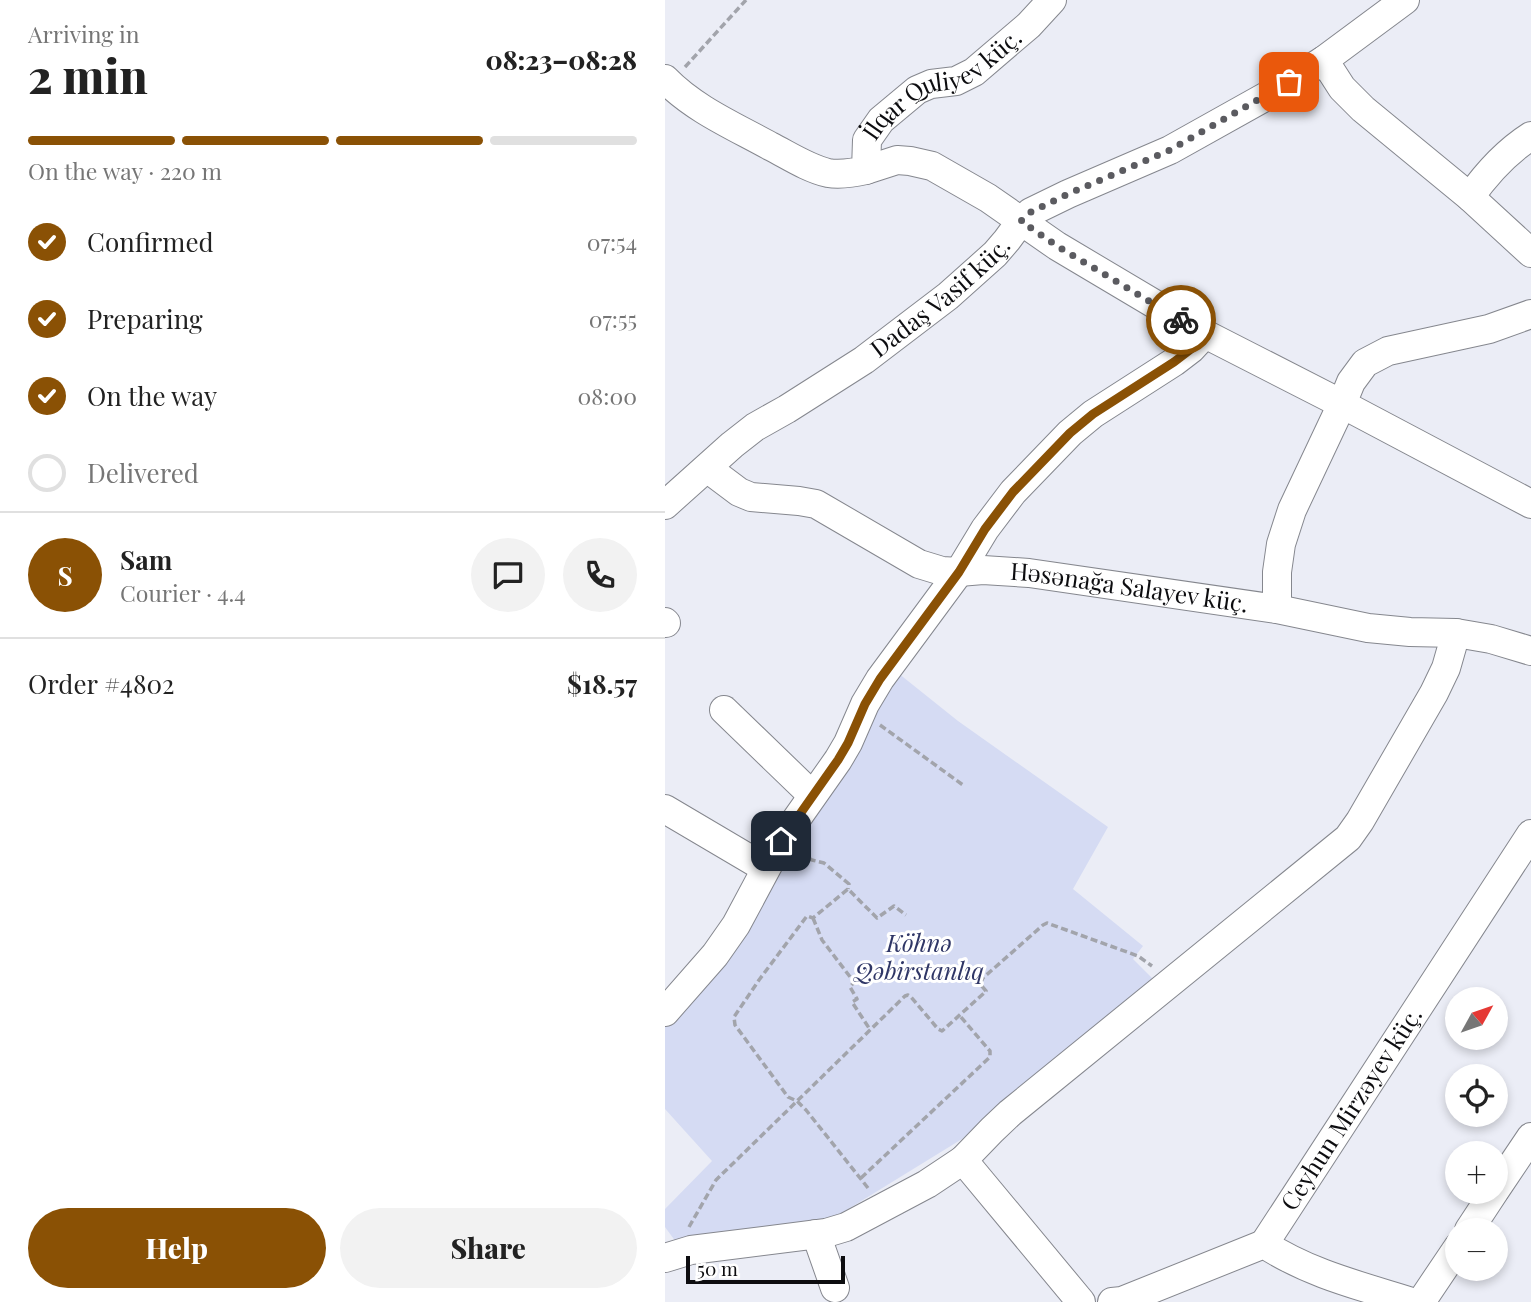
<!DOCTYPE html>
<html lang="en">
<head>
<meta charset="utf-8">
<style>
	:root { --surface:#fff; --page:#f2f2f2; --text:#222; --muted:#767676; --line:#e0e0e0; --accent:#8a5105 }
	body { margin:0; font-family:"Playfair Display",serif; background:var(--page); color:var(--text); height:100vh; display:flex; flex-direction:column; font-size:26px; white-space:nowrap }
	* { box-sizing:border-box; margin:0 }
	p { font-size:23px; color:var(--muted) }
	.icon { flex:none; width:38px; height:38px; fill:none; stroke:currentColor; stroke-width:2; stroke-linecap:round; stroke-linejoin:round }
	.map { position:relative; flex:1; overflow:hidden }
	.details { display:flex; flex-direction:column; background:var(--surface); width:665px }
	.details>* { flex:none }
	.needle { width:46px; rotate:50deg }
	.buttons { position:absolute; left:780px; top:987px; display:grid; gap:14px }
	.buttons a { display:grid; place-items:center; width:63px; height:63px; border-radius:50%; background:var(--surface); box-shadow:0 4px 10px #0003; font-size:35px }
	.scale { position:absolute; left:21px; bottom:18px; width:159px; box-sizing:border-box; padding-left:7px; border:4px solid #0d0d10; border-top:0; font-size:19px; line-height:24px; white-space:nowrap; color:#0d0d10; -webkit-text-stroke:5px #fff; paint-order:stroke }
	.pin { position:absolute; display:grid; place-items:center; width:60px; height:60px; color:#fff; margin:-30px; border-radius:14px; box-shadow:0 4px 10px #0006 }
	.courier { position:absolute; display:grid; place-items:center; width:70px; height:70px; margin:-35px; border:5px solid #8a5105; border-radius:50%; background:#fff; color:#222; box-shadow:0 2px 9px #0007 }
	.summary em { font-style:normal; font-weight:800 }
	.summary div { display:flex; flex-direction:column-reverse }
	.summary { display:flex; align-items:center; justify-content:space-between; height:119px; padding:0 28px }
	h1 { font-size:46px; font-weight:800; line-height:52px }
	.bar { display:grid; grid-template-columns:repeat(4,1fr); gap:10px 7px; align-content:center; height:84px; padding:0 28px }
	.bar i { height:9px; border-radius:5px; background:var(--line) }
	.bar .active { background:var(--accent) }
	.bar p { grid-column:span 4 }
	.line { display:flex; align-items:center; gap:18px; padding:0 28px; border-top:2px solid var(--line) }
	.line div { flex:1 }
	.round { display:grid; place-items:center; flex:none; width:74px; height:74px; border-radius:37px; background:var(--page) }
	ol { padding:0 28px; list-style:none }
	li { display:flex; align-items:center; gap:21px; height:77px }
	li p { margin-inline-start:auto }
	li .icon { padding:7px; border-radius:50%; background:var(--accent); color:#fff; stroke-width:4 }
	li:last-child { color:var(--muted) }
	li i { width:38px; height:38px; border:4px solid var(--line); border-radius:50% }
	.primary-button { display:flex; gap:14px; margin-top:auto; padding:14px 28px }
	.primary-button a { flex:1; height:80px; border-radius:42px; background:var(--accent); color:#fff; font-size:28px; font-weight:800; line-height:80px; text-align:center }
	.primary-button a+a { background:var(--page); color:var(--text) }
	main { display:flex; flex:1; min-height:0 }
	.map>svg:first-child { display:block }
	.green { fill:#d5dbf3 }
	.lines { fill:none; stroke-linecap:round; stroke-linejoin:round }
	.minor-casing { stroke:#85878e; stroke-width:30 }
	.path { stroke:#a2a4ab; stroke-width:3.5; stroke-dasharray:7 3.5; stroke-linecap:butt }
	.minor { stroke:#fff; stroke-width:28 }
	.done { stroke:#5b5b60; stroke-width:7; stroke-dasharray:0 12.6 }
	.route { stroke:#8a5105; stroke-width:9 }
	.labels { text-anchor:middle; stroke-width:6; stroke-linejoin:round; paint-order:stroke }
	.street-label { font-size:24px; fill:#0d0d10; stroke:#fff }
	.park-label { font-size:24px; font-style:italic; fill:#2f3666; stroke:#fff }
</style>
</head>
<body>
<main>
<section class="details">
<div class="summary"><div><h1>2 min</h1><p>Arriving in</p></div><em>08:23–08:28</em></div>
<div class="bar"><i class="active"></i><i class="active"></i><i class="active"></i><i></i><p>On the way · 220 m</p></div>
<ol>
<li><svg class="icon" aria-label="check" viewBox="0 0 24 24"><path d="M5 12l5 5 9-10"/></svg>Confirmed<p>07:54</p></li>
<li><svg class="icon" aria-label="check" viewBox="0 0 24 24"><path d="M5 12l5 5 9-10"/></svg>Preparing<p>07:55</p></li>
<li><svg class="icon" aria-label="check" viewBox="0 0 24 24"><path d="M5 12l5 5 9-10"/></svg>On the way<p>08:00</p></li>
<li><i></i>Delivered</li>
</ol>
<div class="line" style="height:126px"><b class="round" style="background:var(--accent);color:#fff">S</b><div><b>Sam</b><p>Courier · 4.4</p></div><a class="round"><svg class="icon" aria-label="chat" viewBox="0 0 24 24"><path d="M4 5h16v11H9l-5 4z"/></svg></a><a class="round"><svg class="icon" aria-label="phone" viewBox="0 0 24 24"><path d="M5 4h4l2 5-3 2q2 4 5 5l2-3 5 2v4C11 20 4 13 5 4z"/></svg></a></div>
<div class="line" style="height:91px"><div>Order #4802</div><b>$18.57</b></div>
<div class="primary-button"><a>Help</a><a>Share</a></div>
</section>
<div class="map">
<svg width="866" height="1302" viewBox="0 0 866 1302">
	<rect width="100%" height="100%" fill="#ebedf6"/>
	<path class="green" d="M233 673 293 721 443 827 408 889 478 946 468 959 489 980 297 1139 167 1219 11 1242 0 1227V1209L47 1161 0 1109V1026L76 936 111 869Z"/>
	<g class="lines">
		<defs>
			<g id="minor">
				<path d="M659 60 677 88 698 109 805 197 866 253"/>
				<path id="s1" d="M0 79C29 109 69 126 105 146 123 155 142 168 163 173 176 175 188 173 201 170L202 140 216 120 252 90 266 84 291 81 309 72 364 25 387 0"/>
				<path d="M201 170 232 160 245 161 267 166 323 198 392 246 540 334 677 404 866 504"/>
				<path d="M805 197C822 173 841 152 866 136"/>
				<path id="s2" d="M42 468 74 492 86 497 134 501 151 504 254 564 277 571 294 572 318 570 364 573 612 609 703 628 745 632 791 633 826 639 866 651"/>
				<path id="s3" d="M0 505 67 445 90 427 122 409 199 360 283 296 330 254 342 240 356 221 366 212 403 194 505 150 607 93 659 60 740 0"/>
				<path d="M612 609V572L616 544 627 510 677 404 686 382 700 363 723 351 824 329 866 314"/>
				<path d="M0 622 1 623"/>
				<path d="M59 710 147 795"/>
				<path d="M0 809 100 868"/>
				<path d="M0 1012 50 955 71 925 116 841 173 760 183 743 200 704 215 679 294 572 320 529 348 492 405 433 428 414 509 362 526 349 540 334"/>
				<path d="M298 1160 327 1130 345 1113 683 838 695 821 769 693 781 668 791 633"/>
				<path d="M831 1189 866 1137"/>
				<path d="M804 1230 829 1192"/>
				<path d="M151 1234 170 1288"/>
				<path id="s4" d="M599 1244 866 834"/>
				<path d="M0 1258 26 1250 161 1233 181 1227 262 1184 298 1160 416 1302"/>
				<path d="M447 1302 457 1301 599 1244C645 1274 696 1286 747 1302"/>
				<path d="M756 1302 793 1247"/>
			</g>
		</defs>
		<use href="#minor" class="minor-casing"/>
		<path class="path" d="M20 67 81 0
			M215 725 298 785
			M135 853 147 860 159 863 184 884 183 889
			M148 918 157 940 189 982 185 987 192 999 187 1002 204 1028
			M196 1178 325 1057V1051L295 1016
			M203 1188 141 1110 132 1101 123 1097 70 1025 69 1017 94 980 142 916 148 918 183 889 212 918 229 906 241 915
			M24 1227 51 1180 240 996 243 995 246 997 273 1029 277 1031 318 994 321 991 315 984 318 978 378 925 382 923 473 956 487 966"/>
		<use href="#minor" class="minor"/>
	</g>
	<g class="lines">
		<path class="done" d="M516 320 392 246 356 221 366 212 403 194 505 150 624 82"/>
		<path class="route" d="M116 841 173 760 183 743 200 704 215 679 294 572 320 529 348 492 405 433 428 414 509 362 526 349 540 334 516 320"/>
	</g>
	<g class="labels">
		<g class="street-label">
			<text dy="8" stroke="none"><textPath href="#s1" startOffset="354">İlqar Quliyev küç.</textPath></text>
			<text dy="8" stroke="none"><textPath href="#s3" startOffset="346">Dadaş Vasif küç.</textPath></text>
			<text dy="8" stroke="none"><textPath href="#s2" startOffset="450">Həsənağa Salayev küç.</textPath></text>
			<text dy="8" stroke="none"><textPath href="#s4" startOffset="161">Ceyhun Mirzəyev küç.</textPath></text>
		</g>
		<g class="park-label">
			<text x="254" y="952">Köhnə<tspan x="254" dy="28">Qəbirstanlıq</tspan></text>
		</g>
	</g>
</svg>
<div class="buttons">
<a><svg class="needle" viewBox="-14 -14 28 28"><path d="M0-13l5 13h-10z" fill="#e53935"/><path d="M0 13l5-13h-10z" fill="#767676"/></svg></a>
<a><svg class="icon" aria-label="locate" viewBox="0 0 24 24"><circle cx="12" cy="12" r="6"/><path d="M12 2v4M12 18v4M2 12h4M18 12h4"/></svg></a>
<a>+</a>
<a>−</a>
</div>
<div class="scale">50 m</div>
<div class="pin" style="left:624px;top:82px;background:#ea580c"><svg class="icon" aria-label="bag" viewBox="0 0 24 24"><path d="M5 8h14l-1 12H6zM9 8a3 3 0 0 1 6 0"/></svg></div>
<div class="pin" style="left:116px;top:841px;background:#1f2937"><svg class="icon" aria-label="home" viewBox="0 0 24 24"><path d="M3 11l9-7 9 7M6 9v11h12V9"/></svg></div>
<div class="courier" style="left:516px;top:320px"><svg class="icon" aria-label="bike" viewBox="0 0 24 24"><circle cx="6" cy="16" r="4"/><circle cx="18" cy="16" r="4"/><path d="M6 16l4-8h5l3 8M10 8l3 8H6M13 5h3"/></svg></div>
</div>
</main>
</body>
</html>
